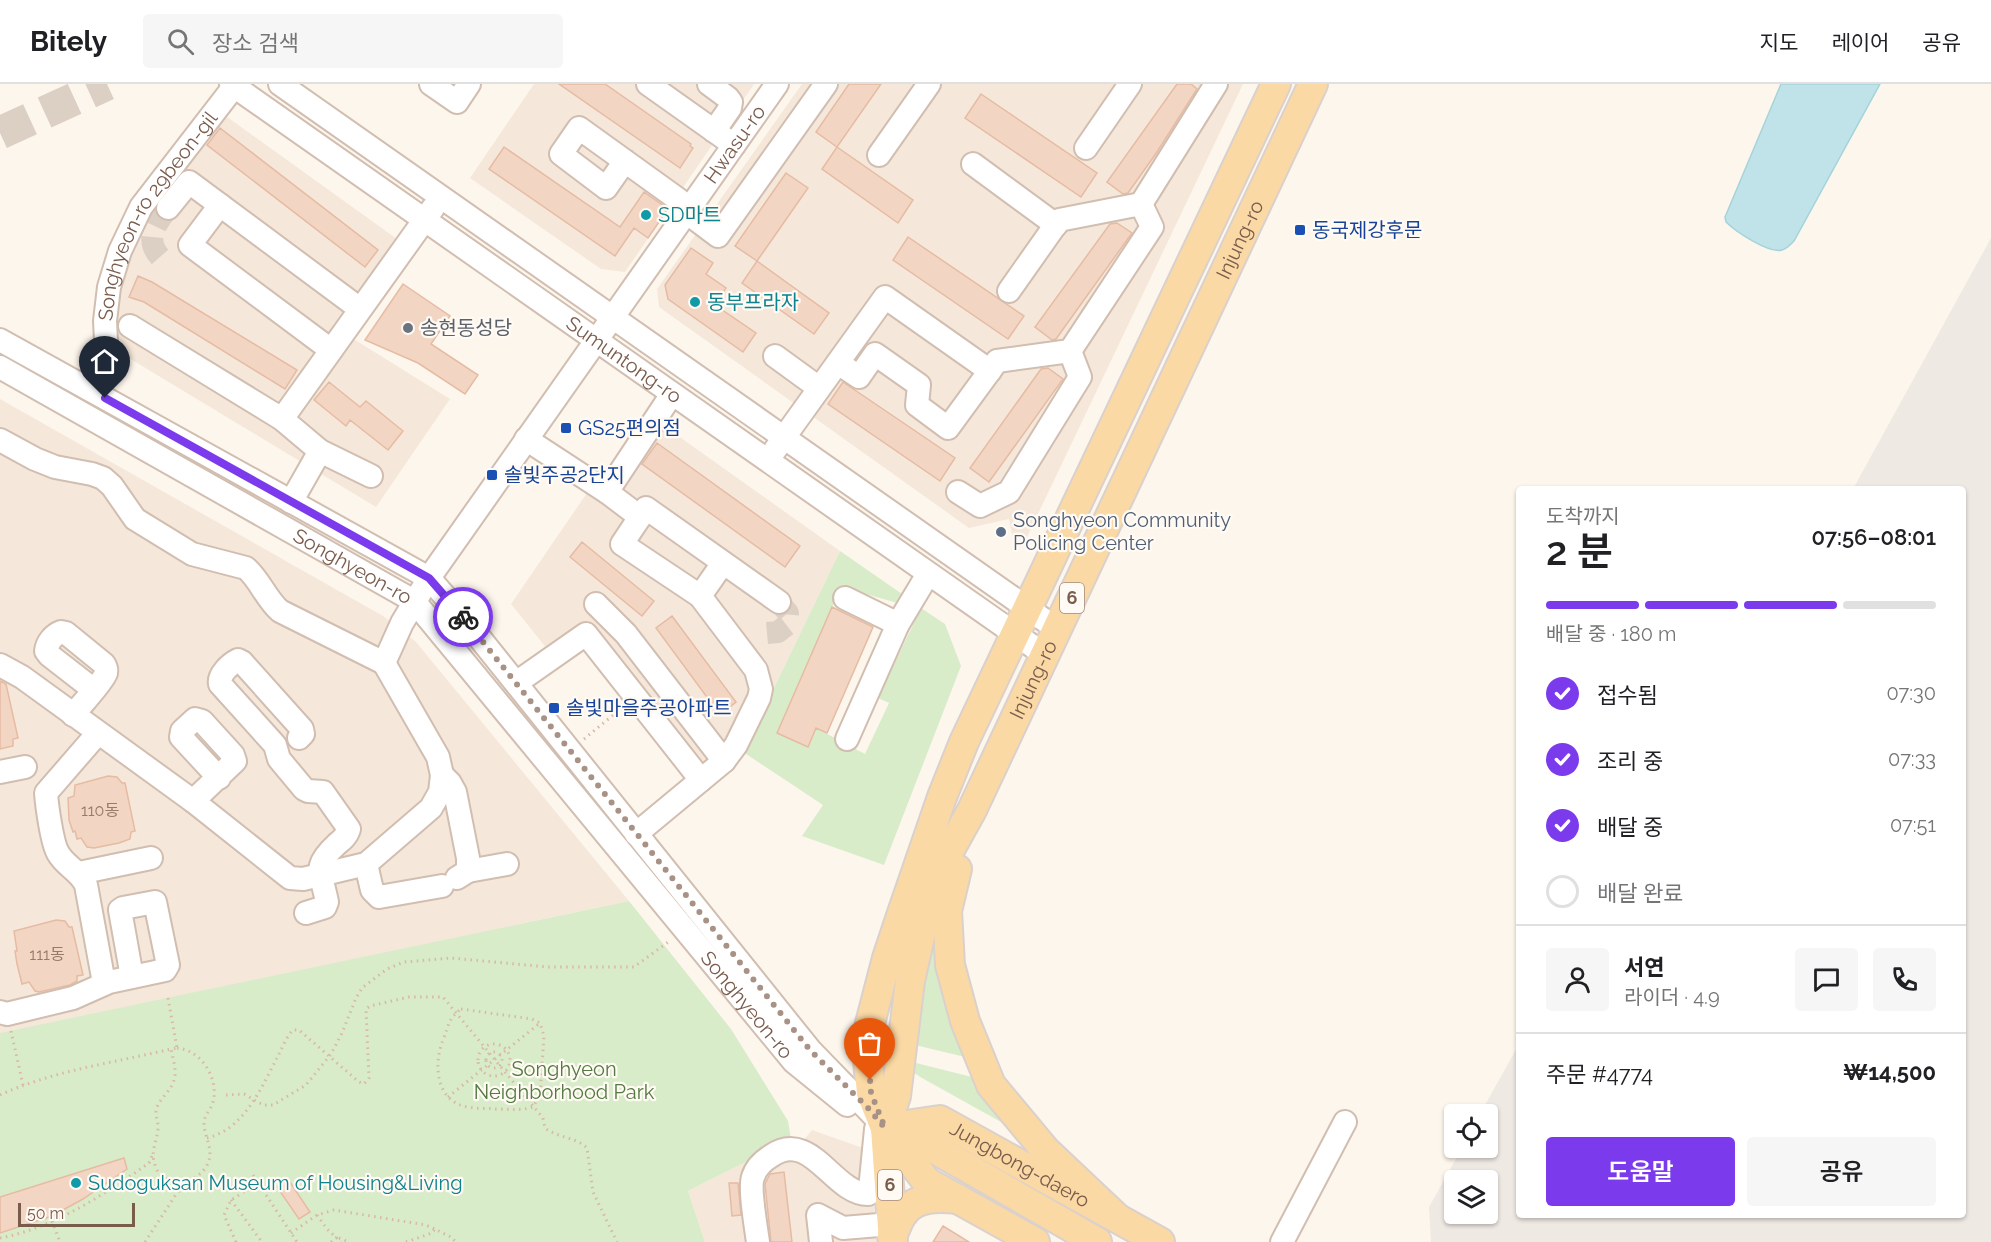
<!DOCTYPE html>
<html lang="ko">
<head>
<meta charset="utf-8">
<style>
	:root { --surface:#fff; --page:#f6f6f6; --text:#202124; --muted:#757577; --line:#e0e0e0; --accent:#7c3aed }
	body { margin:0; font-family:Raleway,"Noto Sans KR",sans-serif; background:var(--page); color:var(--text); height:100vh; display:flex; flex-direction:column; font-size:22px; white-space:nowrap }
	* { box-sizing:border-box; margin:0 }
	p { font-size:20px; color:var(--muted) }
	.icon { flex:none; width:33px; height:33px; fill:none; stroke:currentColor; stroke-width:2; stroke-linecap:round; stroke-linejoin:round }
	.map { position:relative; flex:1; overflow:hidden }
	.side { position:absolute; left:1516px; top:402px; width:450px; height:732px; display:flex; flex-direction:column; background:var(--surface); border-radius:6px; box-shadow:0 2px 4px #0004 }
	.side>* { flex:none }
	.controls { position:absolute; left:1444px; top:1020px; display:grid; gap:12px }
	.controls a { display:grid; place-items:center; width:54px; height:54px; border-radius:6px; background:var(--surface); box-shadow:0 2px 4px #0004; font-size:30px }
	.scale { position:absolute; left:18px; bottom:15px; width:117px; box-sizing:border-box; padding-left:6px; border:3px solid #7a5c4d; border-top:0; font-size:16px; line-height:21px; white-space:nowrap; color:#7a5c4d; -webkit-text-stroke:4px #fffaf3; paint-order:stroke }
	.pin { position:absolute; display:grid; place-items:center; width:51px; height:51px; color:#fff; margin:-62px -26px; border-radius:50% 50% 50% 0; rotate:-45deg; box-shadow:0 0 6px #0007 }
	.pin .icon { rotate:45deg }
	.courier { position:absolute; display:grid; place-items:center; width:60px; height:60px; margin:-30px; border:4px solid #7c3aed; border-radius:50%; background:#fff; color:#222; box-shadow:0 2px 8px #0007 }
	.overview em { font-style:normal; font-weight:600 }
	.overview div { display:flex; flex-direction:column-reverse }
	.overview { display:flex; align-items:center; justify-content:space-between; height:102px; padding:0 30px }
	h1 { font-size:39px; font-weight:600; line-height:45px }
	.bar { display:grid; grid-template-columns:repeat(4,1fr); gap:9px 6px; align-content:center; height:72px; padding:0 30px }
	.bar i { height:8px; border-radius:4px; background:var(--line) }
	.bar .current { background:var(--accent) }
	.bar p { grid-column:span 4 }
	.line { display:flex; align-items:center; gap:15px; padding:0 30px; border-top:2px solid var(--line) }
	.line div { flex:1 }
	.round { display:grid; place-items:center; flex:none; width:63px; height:63px; border-radius:6px; background:var(--page) }
	ol { padding:0 30px; list-style:none }
	li { display:flex; align-items:center; gap:18px; height:66px }
	li p { margin-inline-start:auto }
	li .icon { padding:6px; border-radius:50%; background:var(--accent); color:#fff; stroke-width:4 }
	li:last-child { color:var(--muted) }
	li i { width:33px; height:33px; border:3px solid var(--line); border-radius:50% }
	.button { display:flex; gap:12px; margin-top:auto; padding:12px 30px }
	.button a { flex:1; height:69px; border-radius:6px; background:var(--accent); color:#fff; font-size:24px; font-weight:600; line-height:69px; text-align:center }
	.button a+a { background:var(--page); color:var(--text) }
	header { display:flex; align-items:center; gap:36px; box-sizing:border-box; height:84px; padding:0 30px; background:var(--surface); border-bottom:2px solid var(--line) }
	header strong { font-size:28px }
	nav { display:flex; gap:33px; margin-inline-start:auto; font-size:21px }
	.search { width:420px; height:54px; background:var(--page); display:flex; align-items:center; gap:15px; box-sizing:border-box; padding:0 21px; border-radius:6px; color:var(--muted); font-size:22px }
	.map>svg:first-child { display:block }
	.residential { fill:#f5e8da }
	.industrial { fill:#efe9e4; fill-rule:evenodd }
	.green { fill:#d8ecc9 }
	.water { fill:#bfe3e8; stroke:#a5d3da; stroke-width:1.5 }
	.building { fill:#f3d5c3; stroke:#e6bba3; stroke-width:1.5 }
	.lines { fill:none; stroke-linecap:round; stroke-linejoin:round }
	.minor-tunnel { stroke:#dcd0c4; stroke-width:22; stroke-dasharray:22 11; stroke-linecap:butt }
	.highway-tunnel { stroke:#dcd0c4; stroke-width:33; stroke-dasharray:33 16; stroke-linecap:butt }
	.minor-casing { stroke:#d1beb0; stroke-width:26 }
	.major-casing { stroke:#dad1cd; stroke-width:32 }
	.path { stroke:#d9b8a5; stroke-width:3; stroke-dasharray:1.5 4.5; stroke-linecap:butt }
	.minor { stroke:#fff; stroke-width:22 }
	.major { stroke:#fbd9a5; stroke-width:28 }
	.done { stroke:#a89285; stroke-width:6; stroke-dasharray:0 10.8 }
	.route { stroke:#7c3aed; stroke-width:8 }
	.culture-dot { fill:#0f9aa8; stroke:#fffaf3; stroke-width:2 }
	.transit-dot { fill:#1a4fb4; stroke:#fffaf3; stroke-width:2 }
	.worship-dot { fill:#6b7280; stroke:#fffaf3; stroke-width:2 }
	.service-dot { fill:#5c6f8a; stroke:#fffaf3; stroke-width:2 }
	.labels { text-anchor:middle; stroke-width:4.5; stroke-linejoin:round; paint-order:stroke }
	.number-label { font-size:16px; fill:#987a6a }
	.shield { fill:#fffaf3; stroke:#a28b7f; stroke-width:1.5 }
	.shield-label { font-size:18px; font-weight:bold; fill:#7a5c4d }
	.street-label { font-size:20px; fill:#7a5c4d; stroke:#fffaf3 }
	.culture-label { font-size:20px; fill:#0d838f; stroke:#fffaf3; text-anchor:start }
	.transit-label { font-size:20px; fill:#164399; stroke:#fffaf3; text-anchor:start }
	.worship-label { font-size:20px; fill:#5b616d; stroke:#fffaf3; text-anchor:start }
	.service-label { font-size:20px; fill:#4e5e75; stroke:#fffaf3; text-anchor:start }
	.park-label { font-size:20px; fill:#537a41; stroke:#fffaf3 }
</style>
</head>
<body>
<header>
<strong>Bitely</strong>
<div class="search"><svg class="icon" aria-label="search" viewBox="0 0 24 24"><circle cx="10" cy="10" r="6"/><path d="M15 15l6 6"/></svg>장소 검색</div>
<nav><a>지도</a><a>레이어</a><a>공유</a></nav>
</header>
<div class="map">
<svg width="1991" height="1158" viewBox="0 0 1991 1158">
	<rect width="100%" height="100%" fill="#fdf6ec"/>
	<path class="residential" d="M534 0H754L625 188 601 185 470 94Z
		M802 0H1243L1027 453 1013 455 1009 435 969 444 659 223 657 205Z
		M223 30 415 168 352 254 450 315 376 423 114 265 115 201 148 128Z
		M0 315 383 532 416 558 629 817 0 950Z
		M667 344 840 467 743 668 712 703 588 537 548 566 511 520 589 406 654 347Z
		M812 1046 877 1069 874 1125 877 1158H705L688 1107 791 1055 802 1058Z"/>
	<path class="industrial" d="M1991 154V1158H1431L1429 1123 1462 1064H1488V1030H1480L1519 960 1520 1131H1964V405H1853ZM1455 1096H1488V1130H1455Z"/>
	<path class="green" d="M840 467 905 512 901 520 841 503 777 649 808 663 816 644 865 670 889 619 878 614 921 524 945 540 961 582 884 781 802 752 823 721 743 668Z
		M629 817 731 945 788 1037 791 1055 688 1107 705 1158H0V949Z
		M929 853H935L965 973 911 960Z
		M912 978 976 994 1010 1043 922 994 914 989Z"/>
	<path class="water" d="M1781 0H1880L1794 157C1791 160 1787 165 1782 166 1769 170 1735 147 1726 138L1725 133Z"/>
	<path class="building" d="M559 0H605L691 60 690 62 693 64 680 84Z
		M849 0H881L837 63 816 48Z
		M1177 0H1191L1197 5 1157 68 1128 109 1123 110 1107 98Z
		M981 10 1097 89 1081 113 965 34Z
		M220 44 378 166 365 183 207 61Z
		M504 63 620 143 644 108 668 125 648 154 634 144 615 172 489 85Z
		M837 63 913 116 898 139 822 85Z
		M786 89 808 104 757 177 735 162Z
		M1117 139 1132 149 1056 255 1052 256 1035 243 1110 140Z
		M908 153 1024 232 1008 255 893 176Z
		M691 164 713 179 706 190 726 204 715 221 756 249 743 268 668 215 665 201Z
		M757 177 829 229 814 250 742 199Z
		M138 192 152 198 297 286 285 305 144 218 129 213Z
		M403 200 450 232 431 260 478 291 465 310 418 279 365 256Z
		M1048 284 1063 295 989 398 970 384 1041 285Z
		M329 298 360 323 366 317 403 347 388 366 350 336 346 342 314 316Z
		M843 298 955 374 940 397 828 320Z
		M657 359 800 462 785 483 642 380Z
		M582 458 654 517 642 532 570 473Z
		M832 523 873 543 827 649 816 644 808 663 777 649Z
		M672 532 736 618 720 631 656 544Z
		M0 597 6 600 18 654 13 655V662L0 665Z
		M108 692 117 693 122 699H125L135 747 131 748 130 755 119 759 94 764 87 763 81 754 77 755 75 747 73 748 69 736 68 714 74 712 75 701Z
		M56 836 65 837 69 843H72L83 891 77 892V897L70 901 39 908 35 907 29 898 22 900 17 880 15 867H17L14 847Z
		M124 1074 127 1085 83 1115 52 1132 0 1149V1113Z
		M784 1088 792 1158H771L765 1100 770 1090Z
		M288 1095 310 1128 299 1135 277 1103Z
		M729 1099H738L741 1131 732 1132Z
		M943 1142 969 1158H933Z"/>
	<g class="lines">
		<path class="minor-tunnel" d="M160 173C144 155 156 140 168 124
			M767 549 778 548 787 541 788 529 779 518"/>
		<path class="highway-tunnel" d="M0 49 107 0"/>
		<defs>
			<g id="minor">
				<path id="s1" d="M231 0 1045 571"/>
				<path d="M280 0 1057 545"/>
				<path d="M431 0 457 18 469 0"/>
				<path d="M648 0 734 61"/>
				<path d="M709 0 728 14 731 18 730 24 714 47"/>
				<path d="M1086 64 1130 0"/>
				<path d="M879 71 929 0"/>
				<path d="M625 77 606 104 561 70 579 44 679 116 686 128 718 152 826 0"/>
				<path d="M973 80 1056 141"/>
				<path d="M1141 120 1216 0"/>
				<path d="M220 121 190 161 331 266"/>
				<path d="M168 124 189 98 360 225"/>
				<path d="M130 242 282 335 320 367 371 392"/>
				<path d="M0 256 429 494 462 532 810 966 878 1036"/>
				<path d="M775 272 819 304"/>
				<path d="M838 279 859 293 875 270 919 301 917 321 948 344 997 277 1070 267 1152 143 1141 120 1059 136 1009 207"/>
				<path id="s2" d="M0 283 414 517 794 978 847 1021"/>
				<path id="s3" d="M87 304 106 257 105 237 109 203 120 167 141 123 236 0"/>
				<path d="M282 335 433 124"/>
				<path d="M526 355 607 408 672 310"/>
				<path d="M0 356 35 375 55 383 92 390 103 394 112 402 135 435 192 470 246 484C260 496 266 515 280 527L384 579 438 673 442 691 440 708 431 724 366 780 303 795 290 794 193 717 22 593 0 581"/>
				<path d="M775 366 885 213 990 287"/>
				<path d="M607 408 640 433"/>
				<path d="M958 408 980 422 1009 408 1080 293 1070 267"/>
				<path d="M291 418 320 367"/>
				<path d="M700 512 723 479"/>
				<path d="M845 514 898 540"/>
				<path d="M596 520 626 550 724 677"/>
				<path id="s4" d="M384 579 402 539 429 494 777 0"/>
				<path d="M516 599 586 550 701 696"/>
				<path d="M73 631C80 622 103 598 106 589 107 584 106 584 104 580L66 549 61 548C53 551 47 559 46 567L49 571 94 606"/>
				<path d="M98 649 46 709C47 722 52 759 58 769 65 782 80 787 86 801L104 899"/>
				<path d="M299 654 303 650 302 645 242 578 238 576C230 580 218 591 220 600L275 661 279 675 304 705 308 707 323 708 349 745C347 752 342 756 337 760 312 783 321 787 327 818L325 823 306 829"/>
				<path d="M847 655 898 540 928 490"/>
				<path d="M0 688 25 683"/>
				<path d="M442 691 450 699 455 708 468 774V787L457 794"/>
				<path d="M193 717 235 677 233 671 202 637 195 635 182 647 181 653 219 694"/>
				<path d="M636 750 724 677 736 661 759 614 761 605 756 586 700 512 622 460 646 424 779 518"/>
				<path d="M366 780 372 806 379 813 442 802"/>
				<path d="M468 787 507 780"/>
				<path d="M79 789 151 774"/>
				<path d="M0 928 7 930 73 914 109 898 165 886 168 881 155 818 123 824 120 826 132 893"/>
				<path d="M758 1158C756 1144 749 1103 753 1093 756 1083 763 1077 771 1072 811 1044 833 1110 868 1110L870 1106 876 1045"/>
				<path d="M821 1158 818 1131 843 1144 891 1140"/>
				<path d="M1282 1158 1345 1038"/>
			</g>
			<g id="major">
				<path d="M957 785 947 827 950 881 965 937 991 1001 1046 1067 1116 1133"/>
				<path id="s5" d="M885 1044 896 1012 910 897 925 830 942 780 972 726 1313 0"/>
				<path id="s6" d="M885 1044 940 1036 1160 1158"/>
				<path d="M885 1044 933 1064 1097 1158"/>
				<path d="M886 1045 927 1098 1035 1158"/>
				<path d="M892 1152C896 1145 898 1136 903 1130 915 1112 939 1113 958 1115"/>
				<path d="M893 1158 885 1044 871 1009 866 955 887 874 901 832 942 713 964 658 1276 0"/>
			</g>
		</defs>
		<use href="#minor" class="minor-casing"/>
		<use href="#major" class="major-casing"/>
		<path class="path" d="M584 655 623 623
			M168 914 177 964
			M461 925 532 935 540 939 544 952 540 1011 533 1023C521 1027 509 1025 496 1025 487 1024 477 1025 468 1023 436 1018 433 981 443 956 449 941 448 935 461 925Z
			M11 947 23 1001
			M478 976a16 16 0 1 1 32 0a16 16 0 1 1-32 0Z
			M177 964C202 966 219 995 213 1018 211 1026 204 1031 204 1039 204 1053 214 1065 208 1079 199 1101 162 1106 155 1081 150 1067 157 1058 158 1045 159 1038 154 1031 157 1023 161 1013 171 1007 174 996 177 987 173 975 171 965Z
			M486 976a8 8 0 1 1 16 0a8 8 0 1 1-16 0Z
			M0 1011C55 986 113 979 171 965
			M226 1011 244 1010 263 1021H273L306 1001 331 970 342 949 356 914 362 904 387 885 404 878 451 874 548 883H634L671 856
			M448 1013 540 939
			M207 1054C245 1045 262 1002 279 970 283 962 287 952 293 946H299L359 998 364 1000 369 994 366 925 370 922 409 913H443L543 1034 545 1044C558 1054 576 1053 587 1064L593 1108 617 1158
			M253 1091 297 1158
			M231 1116 262 1158
			M317 1131 327 1145 341 1158
			M52 1137 60 1158
			M291 1149 317 1131 334 1126 426 1141 451 1153 456 1158
			M0 1154C54 1144 105 1110 149 1079L152 1072
			M339 1154 349 1158
			M145 1158 175 1112 186 1098
			M236 1158 224 1131 231 1116 259 1098
			M331 1158 337 1153
			M406 1158 432 1149 435 1145"/>
		<use href="#minor" class="minor"/>
		<use href="#major" class="major"/>
	</g>
	<g class="lines">
		<path class="done" d="M463 533 810 966 868 1024 885 1044 871 1009 870 996"/>
		<path class="route" d="M105 314 429 494 463 533"/>
	</g>
	<g class="culture-dot">
		<circle cx="646" cy="131" r="6"/>
		<circle cx="695" cy="218" r="6"/>
		<circle cx="76" cy="1099" r="6"/>
	</g>
	<g class="transit-dot">
		<rect x="1294" y="140" width="12" height="12" rx="3"/>
		<rect x="560" y="338" width="12" height="12" rx="3"/>
		<rect x="486" y="385" width="12" height="12" rx="3"/>
		<rect x="548" y="618" width="12" height="12" rx="3"/>
	</g>
	<circle class="worship-dot" cx="408" cy="244" r="6"/>
	<circle class="service-dot" cx="1001" cy="448" r="6"/>
	<g class="labels">
		<g class="number-label">
			<text x="100" y="732">110동</text>
			<text x="47" y="876">111동</text>
		</g>
		<g class="shield">
			<rect x="1060" y="499" width="24" height="30" rx="4.5"/>
			<rect x="878" y="1086" width="24" height="30" rx="4.5"/>
		</g>
		<g class="shield-label">
			<text x="1072" y="520">6</text>
			<text x="890" y="1107">6</text>
		</g>
		<g class="street-label">
			<text dy="7" stroke="none"><textPath href="#s4" startOffset="627">Hwasu-ro</textPath></text>
			<text dy="7" stroke="none"><textPath href="#s3" startOffset="190">Songhyeon-ro 29beon-gil</textPath></text>
			<text dy="7" stroke="none"><textPath href="#s5" startOffset="963">Injung-ro</textPath></text>
			<text dy="7" stroke="none"><textPath href="#s1" startOffset="480">Sumuntong-ro</textPath></text>
			<text dy="7" stroke="none"><textPath href="#s2" startOffset="405">Songhyeon-ro</textPath></text>
			<text dy="7" stroke="none"><textPath href="#s5" startOffset="477">Injung-ro</textPath></text>
			<text dy="7" stroke="none"><textPath href="#s2" startOffset="999">Songhyeon-ro</textPath></text>
			<text dy="7" stroke="none"><textPath href="#s6" startOffset="147">Jungbong-daero</textPath></text>
		</g>
		<g class="culture-label">
			<text x="658" y="138">SD마트</text>
			<text x="707" y="225">동부프라자</text>
			<text x="88" y="1106">Sudoguksan Museum of Housing&amp;Living</text>
		</g>
		<g class="transit-label">
			<text x="1312" y="153">동국제강후문</text>
			<text x="578" y="351">GS25편의점</text>
			<text x="504" y="398">솔빛주공2단지</text>
			<text x="566" y="631">솔빛마을주공아파트</text>
		</g>
		<g class="worship-label">
			<text x="420" y="251">송현동성당</text>
		</g>
		<g class="service-label">
			<text x="1013" y="443">Songhyeon Community<tspan x="1013" dy="23">Policing Center</tspan></text>
		</g>
		<g class="park-label">
			<text x="564" y="992">Songhyeon<tspan x="564" dy="23">Neighborhood Park</tspan></text>
		</g>
	</g>
</svg>
<div class="controls">
<a><svg class="icon" aria-label="locate" viewBox="0 0 24 24"><circle cx="12" cy="12" r="6"/><path d="M12 2v4M12 18v4M2 12h4M18 12h4"/></svg></a>
<a><svg class="icon" aria-label="layers" viewBox="0 0 24 24"><path d="M12 4l9 5-9 5-9-5zM3 14l9 5 9-5"/></svg></a>
</div>
<div class="scale">50 m</div>
<div class="pin" style="left:870px;top:996px;background:#ea580c"><svg class="icon" aria-label="bag" viewBox="0 0 24 24"><path d="M5 8h14l-1 12H6zM9 8a3 3 0 0 1 6 0"/></svg></div>
<div class="pin" style="left:105px;top:314px;background:#1f2937"><svg class="icon" aria-label="home" viewBox="0 0 24 24"><path d="M3 11l9-7 9 7M6 9v11h12V9"/></svg></div>
<div class="courier" style="left:463px;top:533px"><svg class="icon" aria-label="bike" viewBox="0 0 24 24"><circle cx="6" cy="16" r="4"/><circle cx="18" cy="16" r="4"/><path d="M6 16l4-8h5l3 8M10 8l3 8H6M13 5h3"/></svg></div>
<section class="side">
<div class="overview"><div><h1>2 분</h1><p>도착까지</p></div><em>07:56–08:01</em></div>
<div class="bar"><i class="current"></i><i class="current"></i><i class="current"></i><i></i><p>배달 중 · 180 m</p></div>
<ol>
<li><svg class="icon" aria-label="check" viewBox="0 0 24 24"><path d="M5 12l5 5 9-10"/></svg>접수됨<p>07:30</p></li>
<li><svg class="icon" aria-label="check" viewBox="0 0 24 24"><path d="M5 12l5 5 9-10"/></svg>조리 중<p>07:33</p></li>
<li><svg class="icon" aria-label="check" viewBox="0 0 24 24"><path d="M5 12l5 5 9-10"/></svg>배달 중<p>07:51</p></li>
<li><i></i>배달 완료</li>
</ol>
<div class="line" style="height:108px"><a class="round"><svg class="icon" aria-label="person" viewBox="0 0 24 24"><circle cx="12" cy="8" r="4"/><path d="M4 21q1-7 8-7t8 7"/></svg></a><div><b>서연</b><p>라이더 · 4.9</p></div><a class="round"><svg class="icon" aria-label="chat" viewBox="0 0 24 24"><path d="M4 5h16v11H9l-5 4z"/></svg></a><a class="round"><svg class="icon" aria-label="phone" viewBox="0 0 24 24"><path d="M5 4h4l2 5-3 2q2 4 5 5l2-3 5 2v4C11 20 4 13 5 4z"/></svg></a></div>
<div class="line" style="height:78px"><div>주문 #4774</div><b>₩14,500</b></div>
<div class="button"><a>도움말</a><a>공유</a></div>
</section>
</div>
</body>
</html>
